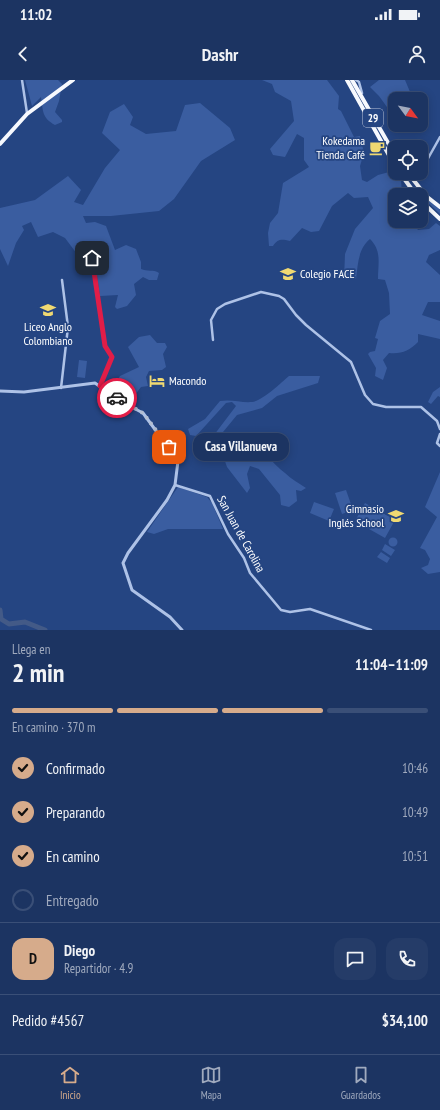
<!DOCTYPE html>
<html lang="es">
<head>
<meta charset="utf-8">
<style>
	:root { --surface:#1c3462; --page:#253c68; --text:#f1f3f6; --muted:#a0aabe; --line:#3a4f77; --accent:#d6ab8b }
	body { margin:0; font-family:"PT Sans Narrow",sans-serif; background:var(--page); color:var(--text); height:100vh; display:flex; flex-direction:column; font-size:15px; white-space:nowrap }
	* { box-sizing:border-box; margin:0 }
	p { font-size:13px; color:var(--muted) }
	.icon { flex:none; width:22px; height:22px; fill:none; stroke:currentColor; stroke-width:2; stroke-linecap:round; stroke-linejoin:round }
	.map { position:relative; height:550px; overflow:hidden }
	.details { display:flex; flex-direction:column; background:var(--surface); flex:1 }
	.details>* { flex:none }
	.needle { width:26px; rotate:122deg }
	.controls { position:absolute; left:388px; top:12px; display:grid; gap:8px }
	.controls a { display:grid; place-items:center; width:40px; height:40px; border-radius:8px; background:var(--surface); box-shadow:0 2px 10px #0003,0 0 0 1px var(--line); font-size:20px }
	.pin { position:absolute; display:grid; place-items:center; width:34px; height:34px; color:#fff; margin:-17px; border-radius:8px; box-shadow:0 2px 6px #0006 }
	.courier { position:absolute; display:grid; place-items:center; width:40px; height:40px; margin:-20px; border:3px solid #e11d48; border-radius:50%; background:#fff; color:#222; box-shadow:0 1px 5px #0007 }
	.bubble { position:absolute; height:28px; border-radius:12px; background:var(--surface); box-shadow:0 2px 10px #0003,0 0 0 1px var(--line); font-size:13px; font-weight:800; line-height:28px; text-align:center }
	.headline em { font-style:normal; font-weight:800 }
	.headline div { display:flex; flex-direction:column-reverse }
	.headline { display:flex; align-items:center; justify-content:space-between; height:68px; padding:0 12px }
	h1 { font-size:26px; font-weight:800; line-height:30px }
	.bar { display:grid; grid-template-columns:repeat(4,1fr); gap:6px 4px; align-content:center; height:48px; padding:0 12px }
	.bar i { height:5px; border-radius:3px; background:var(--line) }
	.bar .selected { background:var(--accent) }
	.bar p { grid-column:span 4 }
	.line { display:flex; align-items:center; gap:10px; padding:0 12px; border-top:1px solid var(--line) }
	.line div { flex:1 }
	.round { display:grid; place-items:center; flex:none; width:42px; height:42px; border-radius:12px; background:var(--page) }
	ol { padding:0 12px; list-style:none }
	li { display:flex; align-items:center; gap:12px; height:44px }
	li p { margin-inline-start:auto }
	li .icon { padding:4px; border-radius:50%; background:var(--accent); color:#111; stroke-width:4 }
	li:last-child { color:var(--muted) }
	li i { width:22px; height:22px; border:2px solid var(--line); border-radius:50% }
	.status { display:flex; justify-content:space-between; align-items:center; height:28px; padding:0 20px; background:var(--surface); direction:ltr }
	.status svg { height:11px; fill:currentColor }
	header { display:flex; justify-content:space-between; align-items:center; height:52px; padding:0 12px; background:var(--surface); font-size:18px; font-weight:800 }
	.menu { display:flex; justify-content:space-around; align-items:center; height:56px; border-top:1px solid var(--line); background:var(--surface); font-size:11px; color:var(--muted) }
	.menu a { display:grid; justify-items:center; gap:2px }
	.menu .selected { color:var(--accent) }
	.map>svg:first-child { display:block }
	.green { fill:#3a5da0 }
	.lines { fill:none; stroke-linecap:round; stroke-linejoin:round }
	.river { stroke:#435a87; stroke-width:5 }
	.minor { stroke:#aec2e7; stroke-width:2.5 }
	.tertiary { stroke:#aec2e7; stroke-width:3 }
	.trunk { stroke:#f7f9fe; stroke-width:4 }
	.done { stroke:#b3bed3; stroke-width:4; stroke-dasharray:0 7.2 }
	.route { stroke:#e11d48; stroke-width:5 }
	.labels { text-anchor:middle; stroke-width:3.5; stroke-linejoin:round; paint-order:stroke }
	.shield { fill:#254582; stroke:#bec7da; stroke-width:1 }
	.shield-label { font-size:11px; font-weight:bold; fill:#fff }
	.poi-label { font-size:12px; fill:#fff; stroke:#254582; text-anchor:end }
	.street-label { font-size:12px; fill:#fff; stroke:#254582 }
</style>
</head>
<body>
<div class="status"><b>11:02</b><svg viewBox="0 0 49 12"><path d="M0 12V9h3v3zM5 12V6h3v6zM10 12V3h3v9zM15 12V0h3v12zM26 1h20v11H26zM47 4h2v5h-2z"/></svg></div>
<header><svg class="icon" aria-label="back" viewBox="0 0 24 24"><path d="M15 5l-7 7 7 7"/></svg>Dashr<svg class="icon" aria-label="person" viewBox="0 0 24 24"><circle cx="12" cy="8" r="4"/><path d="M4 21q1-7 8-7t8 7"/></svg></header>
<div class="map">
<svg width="440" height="550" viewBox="0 0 440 550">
	<rect width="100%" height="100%" fill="#254582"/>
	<path class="green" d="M25 0H58L62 4 59 21 55 32 62 40V42L55 45C42 38 43 31 41 17L32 26Z
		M262 0H327L339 16 338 29 341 31 354 57 360 56 364 73 360 86 362 100 367 102 378 95 393 91 401 99 402 115H395V141H411L418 150 429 149 436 143 440 146V170L429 175 426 182 440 195V222H428L422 235 440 241V259L418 254V262C409 271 402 274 389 273L383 280 387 288 383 300 375 296 376 288 368 274 370 272 375 271 378 259 375 258 380 241 390 234 389 213 385 200 378 199C378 183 382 171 370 159 358 169 358 184 356 199H344L345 174 355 149 373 128 368 117 354 118 348 113 332 126 319 151 311 152 302 148 290 161C281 159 278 159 273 166H269L268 153 270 143 278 133 283 103 309 87 304 80V58L297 54 285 77 273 75 270 69 294 41 291 21 275 12 272 4Z
		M379 0H405L413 19H395V33L392 34 379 16 370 7Z
		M200 23 230 48 235 60 201 81 174 119 159 131 111 136H83L86 143 95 142 106 146 115 170 126 165 136 169 141 182V189C147 192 153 189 159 193L157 200H149L143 197 134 204 136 215 127 226 117 229 115 227 118 215 100 216 94 175 90 176 89 178H80L65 158 53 152 38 157 31 142 22 146 24 150 16 163 8 186 0 169V128L35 120 68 96 81 110 74 122 83 125 105 88 120 70 102 53 110 32 124 24 133 37 130 45 146 54 176 51 185 25Z
		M423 116 440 127V134L422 117Z
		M150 255 157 263H165L167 267 163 274 166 287 162 290 149 291 146 297 148 306 141 307 135 315 125 313 122 315 117 312 123 307 116 302 120 296 139 287 128 267 139 257Z
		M79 280 87 281 85 298 77 297Z
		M289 296H320L318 303 277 316 262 328 237 335 223 352 226 362 239 378C266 365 266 378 285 393 291 399 299 403 306 408L301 411 296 410 297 421 289 427 281 425 280 415 259 389 250 386 247 394 250 408 247 413 227 387 219 364 211 359 236 326 232 322 226 323 196 356 190 355 188 349 205 339 220 321C232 319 241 323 252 322 262 321 281 303 289 296Z
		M440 307V317L438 316 431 324 428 322 433 312Z
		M440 392V492L428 494 421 488 428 485 430 479 425 470 420 468 437 437 425 427Z
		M178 407 207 417 212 423 223 449H168L154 454 147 452Z
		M346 410 353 430 342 434 335 413Z
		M314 422 334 429 329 441 310 433Z
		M365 423 395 440 385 458 355 441Z
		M388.5 462a4.5 4.5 0 1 1 9 0a4.5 4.5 0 1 1-9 0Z
		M385 464 395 470 391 476 382 470Z
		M381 472 390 478 387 483 377 477Z"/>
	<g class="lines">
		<path class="river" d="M0 530 1 539 9 544 25 542 45 550"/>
		<path class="minor" d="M22 0 27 33
			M356 0 359 2 362 13
			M421 84 426 82 440 57
			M92 178 105 266 112 277 100 306
			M213 260 211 240 217 229 225 224 261 212 279 216 284 219 296 235 306 245 351 282 365 315 373 324 386 327H421L437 341 440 349
			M61 308 68 247 62 200
			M440 354 437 363 440 366
			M175 405 210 416 228 454 244 478 250 493 281 530 290 532 310 529 371 550"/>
		<path class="tertiary" d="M0 311 24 312 95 303 120 321 143 333 178 381 175 405 167 420 128 473 123 483 132 510 170 537 182 550"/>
		<path class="trunk" d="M347 0 395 86
			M352 0 395 75
			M0 64 27 34 73 0
			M400 93 416 115
			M408 93 426 116 440 127
			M421 121 440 139"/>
	</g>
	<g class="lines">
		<path class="done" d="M117 318 143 333 169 367"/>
		<path class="route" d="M92 178 105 266 112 277 100 306 117 318"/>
	</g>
	<defs>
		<symbol id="cafe-bare" viewBox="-9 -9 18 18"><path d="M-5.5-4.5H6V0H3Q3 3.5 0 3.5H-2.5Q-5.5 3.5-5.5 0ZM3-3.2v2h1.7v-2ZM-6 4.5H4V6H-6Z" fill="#f0d972" stroke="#254582" stroke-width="2.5" paint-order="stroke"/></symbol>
		<symbol id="school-bare" viewBox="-9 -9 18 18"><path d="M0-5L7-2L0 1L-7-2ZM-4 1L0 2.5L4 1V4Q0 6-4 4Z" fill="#f0d972" stroke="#254582" stroke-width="2.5" paint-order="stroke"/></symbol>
		<symbol id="hotel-bare" viewBox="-9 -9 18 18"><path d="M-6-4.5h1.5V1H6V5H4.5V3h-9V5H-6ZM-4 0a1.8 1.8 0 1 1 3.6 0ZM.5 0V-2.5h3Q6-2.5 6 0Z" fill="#f0d972" stroke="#254582" stroke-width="2.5" paint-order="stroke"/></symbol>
	</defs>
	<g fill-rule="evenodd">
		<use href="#cafe-bare" x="366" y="57" width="22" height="22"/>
		<use href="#school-bare" x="277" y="183" width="22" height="22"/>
		<use href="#school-bare" x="37" y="219" width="22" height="22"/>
		<use href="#hotel-bare" x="146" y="290" width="22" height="22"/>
		<use href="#school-bare" x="385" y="425" width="22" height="22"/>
	</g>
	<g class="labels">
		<rect class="shield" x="363" y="29" width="20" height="18" rx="3"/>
		<g class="shield-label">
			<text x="373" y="42">29</text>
		</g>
		<g class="poi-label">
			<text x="365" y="65">Kokedama<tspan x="365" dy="14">Tienda Café</tspan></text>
			<text x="300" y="198" text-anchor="start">Colegio FACE</text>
			<text x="48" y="251" text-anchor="middle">Liceo Anglo<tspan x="48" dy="14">Colombiano</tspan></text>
			<text x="169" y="305" text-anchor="start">Macondo</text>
			<text x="384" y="433">Gimnasio<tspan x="384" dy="14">Inglés School</tspan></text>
		</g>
		<g class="street-label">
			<text transform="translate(241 454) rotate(61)" y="4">San Juan de Carolina</text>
		</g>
	</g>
</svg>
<div class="controls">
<a><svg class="needle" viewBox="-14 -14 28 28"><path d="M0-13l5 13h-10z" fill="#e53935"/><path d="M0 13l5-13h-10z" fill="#a0aabe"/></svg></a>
<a><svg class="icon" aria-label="locate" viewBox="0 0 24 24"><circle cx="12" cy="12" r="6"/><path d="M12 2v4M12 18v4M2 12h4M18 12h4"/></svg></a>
<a><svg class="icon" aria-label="layers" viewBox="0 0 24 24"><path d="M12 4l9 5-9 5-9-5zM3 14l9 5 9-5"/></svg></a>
</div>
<div class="pin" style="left:169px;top:367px;background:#ea580c"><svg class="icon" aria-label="bag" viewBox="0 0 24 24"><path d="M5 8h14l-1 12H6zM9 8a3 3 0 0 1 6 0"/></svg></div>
<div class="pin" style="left:92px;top:178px;background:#1f2937"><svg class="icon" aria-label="home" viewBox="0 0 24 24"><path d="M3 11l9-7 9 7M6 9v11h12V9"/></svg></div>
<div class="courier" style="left:117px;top:318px"><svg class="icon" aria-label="car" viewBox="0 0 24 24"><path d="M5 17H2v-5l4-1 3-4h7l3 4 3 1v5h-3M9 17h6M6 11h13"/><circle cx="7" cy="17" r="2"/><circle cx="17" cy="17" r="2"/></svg></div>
<div class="bubble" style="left:193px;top:353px;width:96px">Casa Villanueva</div>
</div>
<section class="details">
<div class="headline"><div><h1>2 min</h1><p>Llega en</p></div><em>11:04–11:09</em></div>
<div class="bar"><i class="selected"></i><i class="selected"></i><i class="selected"></i><i></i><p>En camino · 370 m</p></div>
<ol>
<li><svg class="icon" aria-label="check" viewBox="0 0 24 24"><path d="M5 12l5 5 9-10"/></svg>Confirmado<p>10:46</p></li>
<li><svg class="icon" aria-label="check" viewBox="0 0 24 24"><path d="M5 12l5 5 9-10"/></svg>Preparando<p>10:49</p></li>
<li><svg class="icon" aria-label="check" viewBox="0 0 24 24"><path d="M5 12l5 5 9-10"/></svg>En camino<p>10:51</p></li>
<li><i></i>Entregado</li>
</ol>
<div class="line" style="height:72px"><b class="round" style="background:var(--accent);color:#111">D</b><div><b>Diego</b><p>Repartidor · 4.9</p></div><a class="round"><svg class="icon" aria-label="chat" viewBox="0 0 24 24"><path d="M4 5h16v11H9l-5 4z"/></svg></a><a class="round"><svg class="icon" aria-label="phone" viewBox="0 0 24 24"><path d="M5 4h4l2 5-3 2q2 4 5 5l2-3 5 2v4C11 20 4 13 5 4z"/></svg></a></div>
<div class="line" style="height:52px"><div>Pedido #4567</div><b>$34,100</b></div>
</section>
<nav class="menu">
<a class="selected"><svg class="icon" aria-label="home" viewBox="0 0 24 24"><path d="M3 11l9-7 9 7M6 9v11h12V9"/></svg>Inicio</a>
<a><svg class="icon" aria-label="map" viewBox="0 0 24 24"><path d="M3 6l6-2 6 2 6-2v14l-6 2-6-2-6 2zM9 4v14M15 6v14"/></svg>Mapa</a>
<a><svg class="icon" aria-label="saved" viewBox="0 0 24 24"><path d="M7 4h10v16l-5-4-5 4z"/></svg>Guardados</a>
</nav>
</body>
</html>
